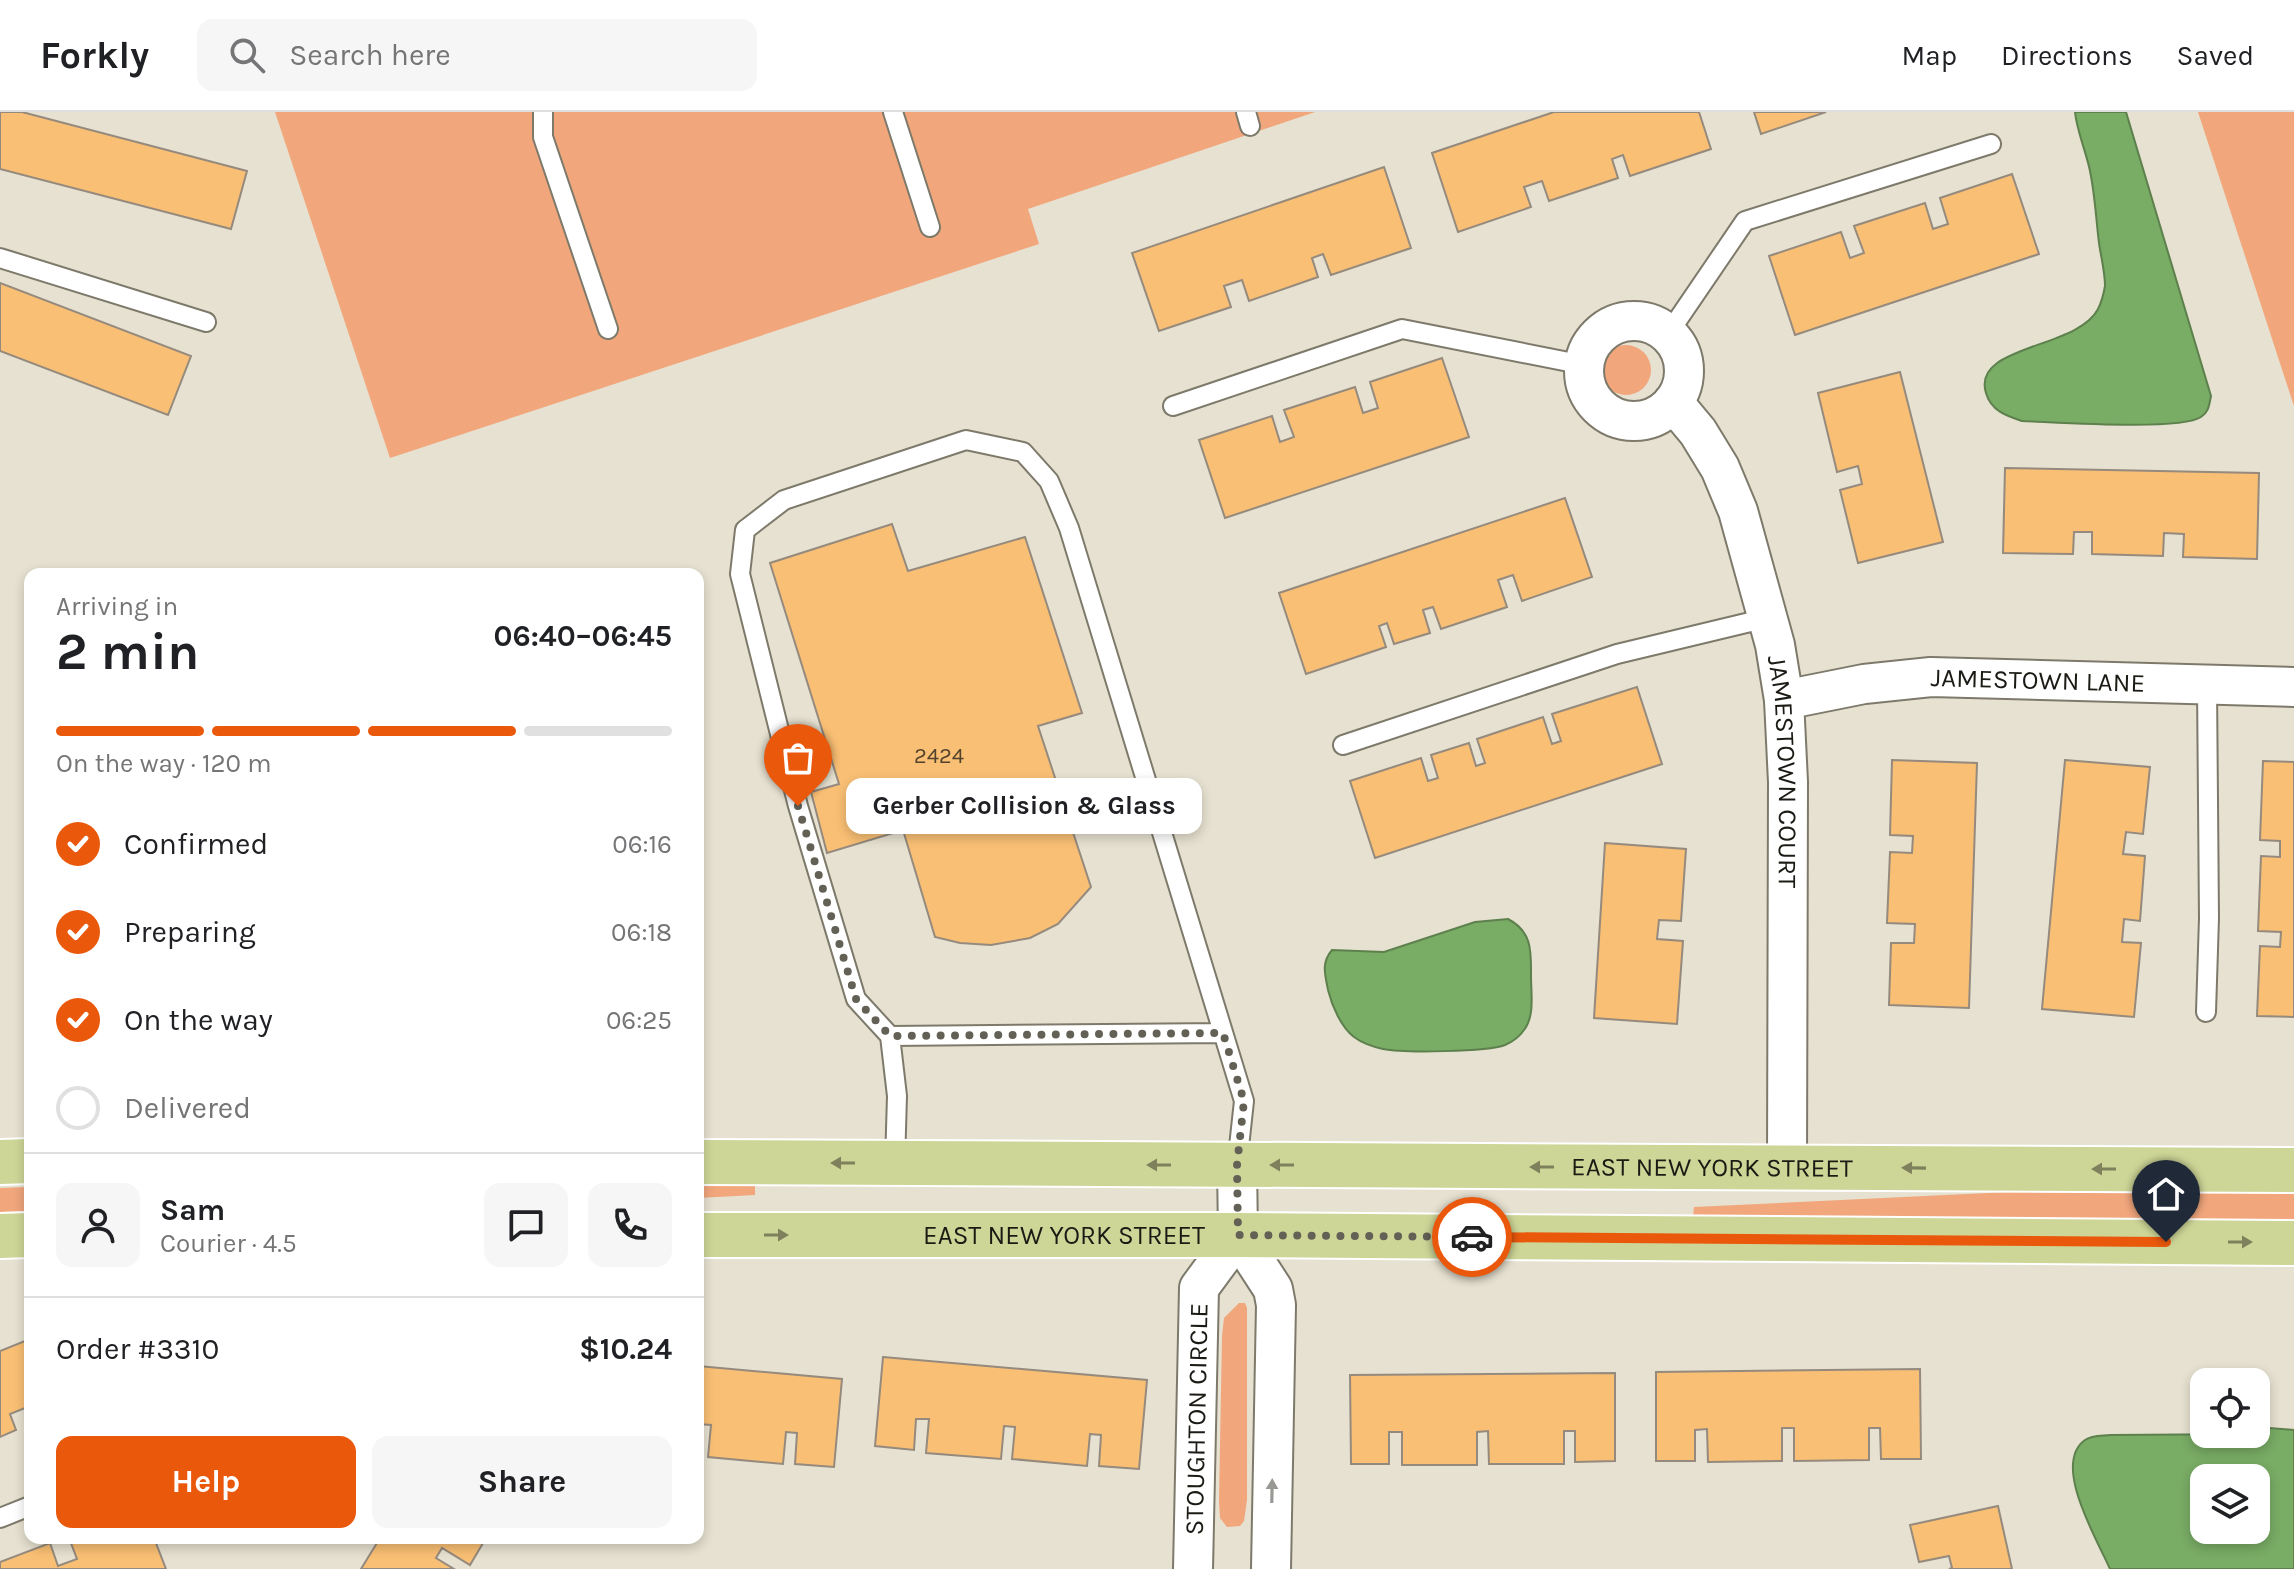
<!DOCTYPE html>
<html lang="en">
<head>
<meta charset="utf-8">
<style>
	:root { --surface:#fff; --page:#f6f6f6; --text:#202124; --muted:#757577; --line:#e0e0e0; --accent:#ea580c }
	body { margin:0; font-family:Karla,sans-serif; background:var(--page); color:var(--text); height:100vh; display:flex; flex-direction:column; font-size:30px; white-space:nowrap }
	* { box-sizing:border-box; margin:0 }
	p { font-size:26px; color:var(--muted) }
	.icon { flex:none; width:44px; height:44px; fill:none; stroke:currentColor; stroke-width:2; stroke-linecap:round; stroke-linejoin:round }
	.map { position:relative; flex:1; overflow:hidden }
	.drawer { position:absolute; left:24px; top:456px; width:680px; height:976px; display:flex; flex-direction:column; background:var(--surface); border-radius:16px; box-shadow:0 4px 12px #0003 }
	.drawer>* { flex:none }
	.controls { position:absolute; left:2190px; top:1256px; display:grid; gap:16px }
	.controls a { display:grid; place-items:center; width:80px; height:80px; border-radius:16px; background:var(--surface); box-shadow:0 4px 12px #0003; font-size:40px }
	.pin { position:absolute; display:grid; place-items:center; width:68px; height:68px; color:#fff; margin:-82px -34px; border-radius:50% 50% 50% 0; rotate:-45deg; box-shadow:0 0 8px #0007 }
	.pin .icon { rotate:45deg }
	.courier { position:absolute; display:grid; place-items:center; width:80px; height:80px; margin:-40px; border:6px solid #ea580c; border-radius:50%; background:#fff; color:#222; box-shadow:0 2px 10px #0007 }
	.bubble { position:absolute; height:56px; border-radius:16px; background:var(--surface); box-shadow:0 4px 12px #0003; font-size:26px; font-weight:700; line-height:56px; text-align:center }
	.head em { font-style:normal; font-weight:700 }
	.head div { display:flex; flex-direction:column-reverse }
	.head { display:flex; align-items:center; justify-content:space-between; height:136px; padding:0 32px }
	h1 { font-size:52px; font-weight:700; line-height:60px }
	.bar { display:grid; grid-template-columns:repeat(4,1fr); gap:12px 8px; align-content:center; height:96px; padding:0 32px }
	.bar i { height:10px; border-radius:6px; background:var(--line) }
	.bar .selected { background:var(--accent) }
	.bar p { grid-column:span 4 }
	.line { display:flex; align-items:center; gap:20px; padding:0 32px; border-top:2px solid var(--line) }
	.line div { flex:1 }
	.round { display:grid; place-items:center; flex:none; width:84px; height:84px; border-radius:16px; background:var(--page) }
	ol { padding:0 32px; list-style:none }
	li { display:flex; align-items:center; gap:24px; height:88px }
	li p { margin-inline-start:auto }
	li .icon { padding:8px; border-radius:50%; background:var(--accent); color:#fff; stroke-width:4 }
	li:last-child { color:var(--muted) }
	li i { width:44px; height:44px; border:4px solid var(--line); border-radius:50% }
	.primary-button { display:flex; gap:16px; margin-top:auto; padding:16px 32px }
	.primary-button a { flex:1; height:92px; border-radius:16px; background:var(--accent); color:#fff; font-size:32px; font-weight:700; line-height:92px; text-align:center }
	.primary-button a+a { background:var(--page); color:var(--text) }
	header { display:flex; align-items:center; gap:48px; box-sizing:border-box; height:112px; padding:0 40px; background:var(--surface); border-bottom:2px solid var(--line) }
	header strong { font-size:38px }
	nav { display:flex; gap:44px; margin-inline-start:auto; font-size:28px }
	.search { width:560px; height:72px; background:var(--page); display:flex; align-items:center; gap:20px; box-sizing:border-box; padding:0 28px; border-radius:16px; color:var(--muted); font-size:30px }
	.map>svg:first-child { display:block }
	.green { fill:#f1a67c }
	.water { fill:#79ac65; stroke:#5d804d; stroke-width:2; fill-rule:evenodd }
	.building { fill:#f9bf74; stroke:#958a7d; stroke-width:2 }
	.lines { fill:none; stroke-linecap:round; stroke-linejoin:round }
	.lane-casing { stroke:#7e7a6b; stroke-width:22 }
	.street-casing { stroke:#7e7a6b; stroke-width:42 }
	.primary-casing { stroke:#fff; stroke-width:48 }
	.lane { stroke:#fff; stroke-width:18 }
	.street { stroke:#fff; stroke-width:38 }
	.primary { stroke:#ced697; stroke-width:44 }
	.oneway { fill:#7e815c }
	.oneway2 { fill:#999895 }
	.done { stroke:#636056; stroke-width:8; stroke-dasharray:0 14.4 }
	.route { stroke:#ea580c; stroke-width:10 }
	.labels { text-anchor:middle; stroke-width:6; stroke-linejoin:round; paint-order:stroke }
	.number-label { font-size:22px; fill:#53432c }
	.street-label { font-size:26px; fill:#1c1a14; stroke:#f3efdd }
</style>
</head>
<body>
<header>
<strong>Forkly</strong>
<div class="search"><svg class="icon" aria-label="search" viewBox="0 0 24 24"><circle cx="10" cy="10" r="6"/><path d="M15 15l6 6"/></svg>Search here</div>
<nav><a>Map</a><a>Directions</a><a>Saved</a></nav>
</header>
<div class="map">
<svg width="2294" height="1457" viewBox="0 0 2294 1457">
	<rect width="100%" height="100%" fill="#e6e1d0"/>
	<path class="green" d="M275 0H1315L1028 97 1039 132 390 346Z
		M2198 0H2294V294Z
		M1601 258a25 25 0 1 1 50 0a25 25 0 1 1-50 0Z
		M698 1073 755 1074V1083L698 1086Z
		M30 1075V1099L0 1100V1076Z
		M2009 1080H2294V1108L1693 1105 1694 1095Z
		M1239 1191H1245L1247 1196V1388L1244 1409 1240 1414 1227 1415 1220 1406 1219 1389 1222 1224 1224 1206Z"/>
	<path class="water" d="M2075 0H2126L2211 284C2209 293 2209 300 2201 305 2180 319 2054 310 2022 309 2007 304 1991 299 1986 281 1971 233 2078 237 2098 197 2101 191 2104 180 2105 174 2105 160 2101 145 2099 131 2096 107 2095 83 2090 59 2086 39 2077 20 2075 0Z
		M1508 807C1533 820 1531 840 1531 865 1531 881 1535 904 1524 918 1520 924 1512 930 1505 933 1487 940 1403 941 1383 937 1374 935 1362 931 1354 925 1341 915 1332 894 1328 878 1325 862 1321 851 1332 838L1384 840 1475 810Z
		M2269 1316 2294 1318V1457H2110C2098 1429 2051 1352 2085 1328 2092 1323 2102 1324 2110 1323L2256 1322V1317ZM2256 1366V1418H2204V1366Z"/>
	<path class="building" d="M0 0H22L247 59 231 117 0 57Z
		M1554 0H1699L1711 37 1630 64 1623 43 1612 47 1618 66 1549 89 1542 69 1524 75 1531 95 1458 120 1432 41Z
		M1754 0H1826L1761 22Z
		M1384 55 1411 136 1331 163 1323 142 1312 146 1318 165 1249 189 1242 168 1224 174 1231 195 1159 219 1132 141Z
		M2012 62 2039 142 1795 223 1769 144 1841 120 1850 146 1864 141 1854 114 1925 91 1933 117 1948 112 1940 86Z
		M0 171 191 244 168 303 0 239Z
		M1442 246 1469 325 1225 406 1199 328 1272 304 1280 330 1294 325 1284 298 1355 275 1363 301 1378 296 1370 270Z
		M1900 260 1943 430 1858 451 1840 378 1862 372 1858 354 1837 360 1818 281Z
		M2005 356 2259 361 2257 447 2183 445 2184 422 2164 421 2163 444 2092 442V420H2074L2073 442 2003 441Z
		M1565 386 1592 465 1522 489 1513 463 1498 468 1507 495 1441 517 1433 495 1423 498 1430 521 1394 532 1387 511 1379 514 1386 535 1306 562 1279 481Z
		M892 412 908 459 1025 425 1082 601 1038 614 1091 775 1058 812 1030 826 991 833 960 831 935 825 903 718 827 741 811 680 839 672 770 451Z
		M1637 575 1662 652 1375 746 1350 669 1421 646 1428 669 1438 666 1431 643 1469 631 1476 654 1485 651 1477 627 1543 605 1552 632 1561 629 1552 602Z
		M1892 648 1977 651 1969 896 1889 893 1891 831H1914L1915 812 1887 811 1890 740 1912 741 1913 724 1890 723Z
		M2065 648 2150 655 2143 722 2126 720 2123 742 2145 744 2140 809 2124 807 2122 830 2141 831 2134 905 2042 897Z
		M2263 649 2294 650V905L2257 904 2260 834 2280 835 2281 820 2258 819 2261 744 2280 745V729L2260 728Z
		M1605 731 1686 737 1681 809 1659 808 1657 827 1683 829 1677 912 1594 906Z
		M30 1227V1294L10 1302 16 1318 0 1325V1239Z
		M883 1245 1147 1268 1139 1357 1099 1354 1101 1323 1090 1322 1087 1354 1012 1347 1015 1315 1004 1314 1001 1347 926 1341 929 1307H916L914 1338 875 1334Z
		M698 1254 842 1267 834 1355 795 1352 797 1321 786 1320 783 1352 708 1345 711 1313 699 1312 698 1327Z
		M1920 1257 1921 1347H1881L1880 1316H1869V1348L1794 1349V1316H1782V1349L1708 1350 1707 1317 1695 1318V1349H1656V1260Z
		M1615 1261V1349L1575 1350V1319H1564V1352H1489L1488 1319 1477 1320V1353H1402V1320H1389V1352H1351L1350 1263Z
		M1998 1394 2012 1457H1949L1952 1456 1949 1444 1919 1450 1910 1413Z
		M69 1426H154L166 1457H0V1450L50 1431 58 1454 77 1447Z
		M380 1426H486L470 1453 442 1436 436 1446 454 1457H361Z"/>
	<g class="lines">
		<defs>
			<path id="lane" d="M543 0V25L608 217
				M893 0 930 115
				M1246 0 1250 14
				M0 146 206 210
				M1668 222 1745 109 1991 32
				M1173 294 1402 217 1584 253
				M1343 633 1617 542 1767 506
				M2206 900 2209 806 2207 573
				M890 924 856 887 798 694 740 462 745 418 784 388 966 328 1023 340 1049 369 1069 416 1244 989 1237 1053
				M895 1051 897 984 890 924 1223 921
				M0 1406 30 1394"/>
			<g id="street">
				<circle cx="1634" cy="259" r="50"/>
				<path id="s1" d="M1673 290 1698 320 1720 356 1738 399 1775 533 1784 588 1788 670 1787 1055"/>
				<path id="s2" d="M1784 588 1864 572 1931 565 2294 575"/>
				<path d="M1237 1053 1238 1123 1273 1177 1276 1193 1271 1457"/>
				<path id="s3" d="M1193 1457 1199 1176 1238 1123"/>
			</g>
			<g id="primary">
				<path d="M0 1050 30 1049"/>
				<path id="s4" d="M698 1050 2294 1058"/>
				<path id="s5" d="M698 1123H1238L2294 1131"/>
				<path d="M0 1124 30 1123"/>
			</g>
		</defs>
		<use href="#lane" class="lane-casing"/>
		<use href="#street" class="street-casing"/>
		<use href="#primary" class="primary-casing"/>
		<use href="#lane" class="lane"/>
		<use href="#street" class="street"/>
		<use href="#primary" class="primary"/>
	</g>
	<defs><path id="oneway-solid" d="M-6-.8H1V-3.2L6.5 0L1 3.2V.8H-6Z" transform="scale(2)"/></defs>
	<g class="oneway">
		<use href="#oneway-solid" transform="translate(843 1051) rotate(-180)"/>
		<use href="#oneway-solid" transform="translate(1159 1053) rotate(-180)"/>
		<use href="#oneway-solid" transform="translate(1282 1053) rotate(-180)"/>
		<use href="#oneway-solid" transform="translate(1542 1055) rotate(-180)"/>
		<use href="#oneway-solid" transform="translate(1914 1056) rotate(-179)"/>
		<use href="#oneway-solid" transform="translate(2104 1057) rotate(-180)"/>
		<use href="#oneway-solid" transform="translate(776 1123)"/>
		<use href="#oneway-solid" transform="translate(2240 1130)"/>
	</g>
	<use class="oneway2" href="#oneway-solid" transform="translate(1272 1379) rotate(-89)"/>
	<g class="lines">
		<path class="done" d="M798 694 856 887 890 924 1223 921 1244 989 1237 1053 1238 1123 1472 1125"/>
		<path class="route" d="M1472 1125 2166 1130"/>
	</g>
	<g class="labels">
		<g class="number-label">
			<text x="939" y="651">2424</text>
		</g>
		<g class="street-label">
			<text dy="9" stroke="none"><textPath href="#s2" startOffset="256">JAMESTOWN LANE</textPath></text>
			<text dy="9" stroke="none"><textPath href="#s1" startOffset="394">JAMESTOWN COURT</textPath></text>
			<text dy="9" stroke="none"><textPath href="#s4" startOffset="1014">EAST NEW YORK STREET</textPath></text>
			<text dy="9" stroke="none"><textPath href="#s5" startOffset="366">EAST NEW YORK STREET</textPath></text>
			<text dy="9" stroke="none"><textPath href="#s3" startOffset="150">STOUGHTON CIRCLE</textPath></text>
		</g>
	</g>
</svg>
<div class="controls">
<a><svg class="icon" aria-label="locate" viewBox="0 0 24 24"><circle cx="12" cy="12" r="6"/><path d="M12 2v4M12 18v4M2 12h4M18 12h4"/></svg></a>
<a><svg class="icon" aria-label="layers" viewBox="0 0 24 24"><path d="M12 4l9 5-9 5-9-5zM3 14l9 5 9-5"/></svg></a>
</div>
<div class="pin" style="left:798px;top:694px;background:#ea580c"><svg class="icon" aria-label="bag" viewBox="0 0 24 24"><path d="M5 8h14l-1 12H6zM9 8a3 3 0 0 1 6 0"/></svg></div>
<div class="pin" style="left:2166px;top:1130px;background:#1f2937"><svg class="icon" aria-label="home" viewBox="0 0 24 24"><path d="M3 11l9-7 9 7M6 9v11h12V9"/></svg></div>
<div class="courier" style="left:1472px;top:1125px"><svg class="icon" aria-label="car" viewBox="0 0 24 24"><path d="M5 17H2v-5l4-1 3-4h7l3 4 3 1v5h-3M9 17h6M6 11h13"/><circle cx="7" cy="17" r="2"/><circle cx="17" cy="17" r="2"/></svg></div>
<div class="bubble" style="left:846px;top:666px;width:356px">Gerber Collision &amp; Glass</div>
<section class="drawer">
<div class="head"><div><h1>2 min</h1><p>Arriving in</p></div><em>06:40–06:45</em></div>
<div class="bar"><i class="selected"></i><i class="selected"></i><i class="selected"></i><i></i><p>On the way · 120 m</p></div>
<ol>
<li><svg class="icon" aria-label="check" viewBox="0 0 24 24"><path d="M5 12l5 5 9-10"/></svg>Confirmed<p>06:16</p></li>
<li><svg class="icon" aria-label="check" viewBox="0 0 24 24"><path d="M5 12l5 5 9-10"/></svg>Preparing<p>06:18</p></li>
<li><svg class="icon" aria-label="check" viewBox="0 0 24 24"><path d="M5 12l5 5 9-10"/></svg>On the way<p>06:25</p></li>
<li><i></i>Delivered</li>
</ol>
<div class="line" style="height:144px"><a class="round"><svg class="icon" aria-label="person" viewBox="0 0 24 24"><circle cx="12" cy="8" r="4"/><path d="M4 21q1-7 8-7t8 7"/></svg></a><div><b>Sam</b><p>Courier · 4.5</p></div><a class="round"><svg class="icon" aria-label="chat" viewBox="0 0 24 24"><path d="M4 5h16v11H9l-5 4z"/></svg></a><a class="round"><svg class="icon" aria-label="phone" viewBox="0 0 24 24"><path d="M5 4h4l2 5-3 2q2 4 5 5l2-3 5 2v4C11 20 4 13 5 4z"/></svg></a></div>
<div class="line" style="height:104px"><div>Order #3310</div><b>$10.24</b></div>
<div class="primary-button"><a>Help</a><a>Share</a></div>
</section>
</div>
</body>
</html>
